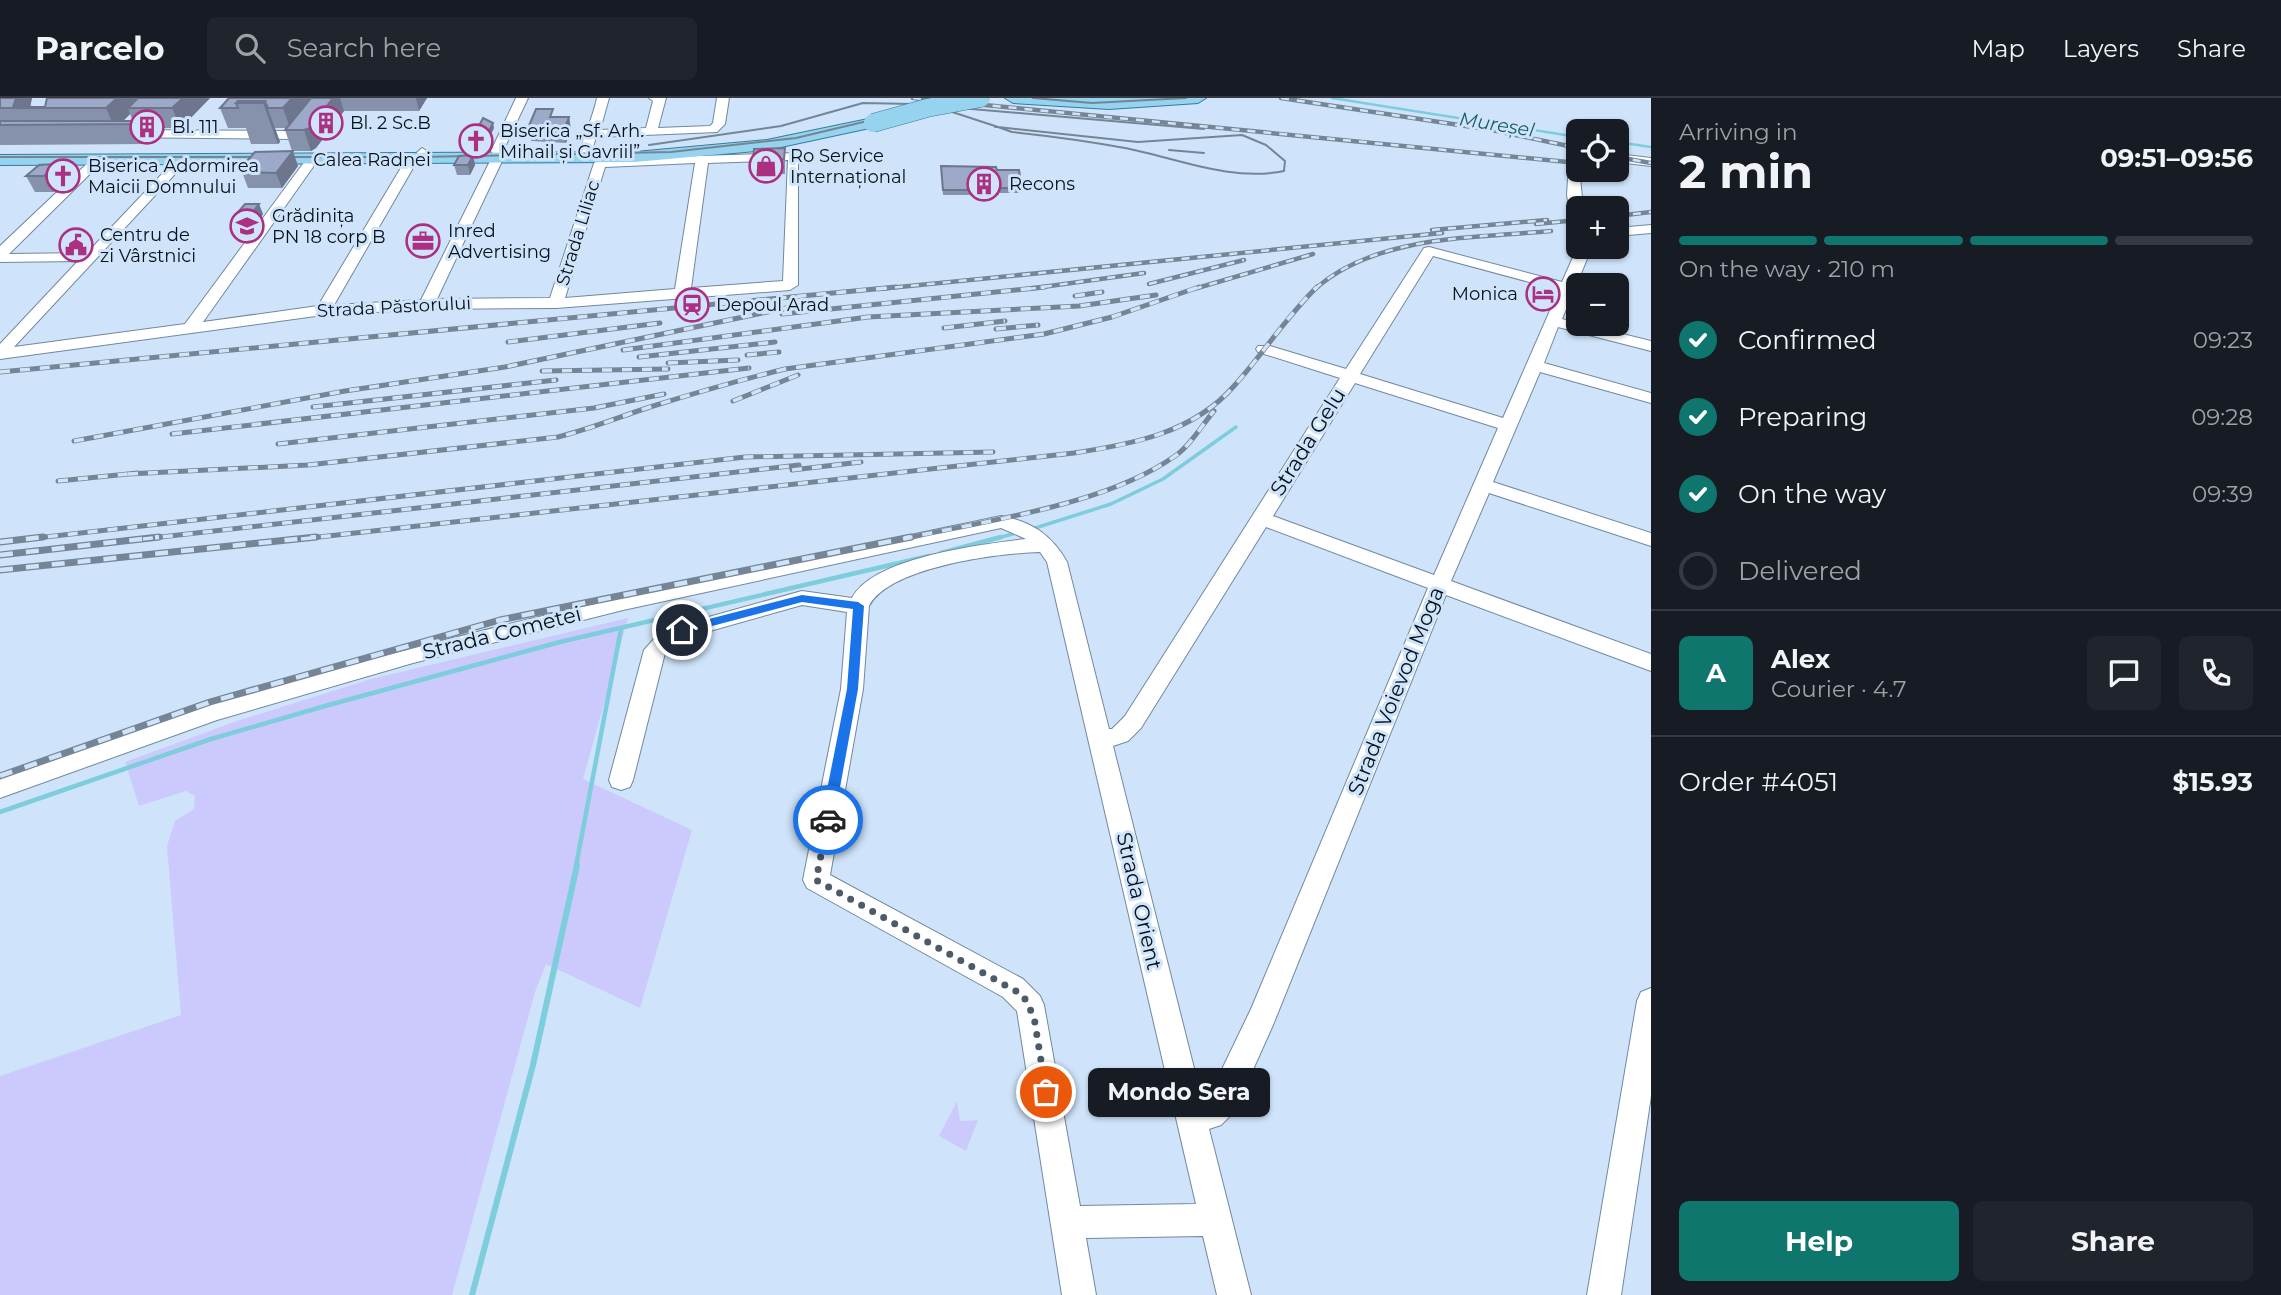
<!DOCTYPE html>
<html lang="en">
<head>
<meta charset="utf-8">
<style>
	:root { --surface:#171b24; --page:#20242c; --text:#f1f3f6; --muted:#9ea1a6; --line:#363941; --accent:#0f766e }
	body { margin:0; font-family:Montserrat,sans-serif; background:var(--page); color:var(--text); height:100vh; display:flex; flex-direction:column; font-size:26px; white-space:nowrap }
	* { box-sizing:border-box; margin:0 }
	p { font-size:23px; color:var(--muted) }
	.icon { flex:none; width:38px; height:38px; fill:none; stroke:currentColor; stroke-width:2; stroke-linecap:round; stroke-linejoin:round }
	.map { position:relative; flex:1; overflow:hidden }
	.side { display:flex; flex-direction:column; background:var(--surface); width:630px }
	.side>* { flex:none }
	.buttons { position:absolute; left:1566px; top:21px; display:grid; gap:14px }
	.buttons a { display:grid; place-items:center; width:63px; height:63px; border-radius:10px; background:var(--surface); box-shadow:0 2px 5px #0004; font-size:35px }
	.pin { position:absolute; display:grid; place-items:center; width:60px; height:60px; color:#fff; margin:-30px; border:4px solid #fff; border-radius:50%; box-shadow:0 2px 7px #0007 }
	.courier { position:absolute; display:grid; place-items:center; width:70px; height:70px; margin:-35px; border:5px solid #1a73e8; border-radius:50%; background:#fff; color:#222; box-shadow:0 2px 9px #0007 }
	.bubble { position:absolute; height:49px; border-radius:10px; background:var(--surface); box-shadow:0 2px 5px #0004; font-size:23px; font-weight:700; line-height:49px; text-align:center }
	.summary em { font-style:normal; font-weight:700 }
	.summary div { display:flex; flex-direction:column-reverse }
	.summary { display:flex; align-items:center; justify-content:space-between; height:119px; padding:0 28px }
	h1 { font-size:46px; font-weight:700; line-height:52px }
	.bar { display:grid; grid-template-columns:repeat(4,1fr); gap:10px 7px; align-content:center; height:84px; padding:0 28px }
	.bar i { height:9px; border-radius:5px; background:var(--line) }
	.bar .selected { background:var(--accent) }
	.bar p { grid-column:span 4 }
	.line { display:flex; align-items:center; gap:18px; padding:0 28px; border-top:2px solid var(--line) }
	.line div { flex:1 }
	.round { display:grid; place-items:center; flex:none; width:74px; height:74px; border-radius:10px; background:var(--page) }
	ol { padding:0 28px; list-style:none }
	li { display:flex; align-items:center; gap:21px; height:77px }
	li p { margin-inline-start:auto }
	li .icon { padding:7px; border-radius:50%; background:var(--accent); color:#fff; stroke-width:4 }
	li:last-child { color:var(--muted) }
	li i { width:38px; height:38px; border:4px solid var(--line); border-radius:50% }
	.action { display:flex; gap:14px; margin-top:auto; padding:14px 28px }
	.action a { flex:1; height:80px; border-radius:10px; background:var(--accent); color:#fff; font-size:28px; font-weight:700; line-height:80px; text-align:center }
	.action a+a { background:var(--page); color:var(--text) }
	header { display:flex; align-items:center; gap:42px; box-sizing:border-box; height:98px; padding:0 35px; background:var(--surface); border-bottom:2px solid var(--line) }
	header strong { font-size:33px }
	nav { display:flex; gap:38px; margin-inline-start:auto; font-size:24px }
	.search { width:490px; height:63px; background:var(--page); display:flex; align-items:center; gap:18px; box-sizing:border-box; padding:0 24px; border-radius:10px; color:var(--muted); font-size:26px }
	main { display:flex; flex:1; min-height:0 }
	.map>svg:first-child { display:block }
	.green { fill:#cccafc }
	.lines { fill:none; stroke-linecap:round; stroke-linejoin:round }
	.stream-far3 { stroke:#7dcddc; stroke-width:2.5 }
	.stream-far2 { stroke:#7dcddc; stroke-width:3.5 }
	.stream-far1 { stroke:#7dcddc; stroke-width:4.5 }
	.stream { stroke:#7dcddc; stroke-width:6 }
	.minor-casing { stroke:#7088a1; stroke-width:2 }
	.major-casing { stroke:#357c9d; stroke-width:2 }
	.minor { fill:#fff; fill-rule:evenodd }
	.major { fill:#95d3ee; fill-rule:evenodd }
	.tram { stroke:#758595; stroke-width:2 }
	.rail-far2-casing { stroke:#758595; stroke-width:4.5 }
	.rail-far1-casing { stroke:#758595; stroke-width:5 }
	.rail-casing { stroke:#758595; stroke-width:7 }
	.rail-far2 { stroke:#cfe4fa; stroke-width:2.5; stroke-dasharray:8; stroke-linecap:butt }
	.rail-far1 { stroke:#cfe4fa; stroke-width:3.5; stroke-dasharray:10; stroke-linecap:butt }
	.rail { stroke:#cfe4fa; stroke-width:4.5; stroke-dasharray:13; stroke-linecap:butt }
	.major-bridge-casing { stroke:#357c9d; stroke-width:19; stroke-linecap:butt }
	.major-bridge { stroke:#95d3ee; stroke-width:18 }
	.wall { fill:#8691ac; fill-rule:evenodd }
	.shaded-wall { fill:#6d768c }
	.building { fill:#9ca9c8; stroke:#6d768c; stroke-width:2 }
	.route { fill:#1a73e8 }
	.done { stroke:#4d5b68; stroke-width:7; stroke-dasharray:0 12.6 }
	.labels { text-anchor:middle; stroke-width:6; stroke-linejoin:round; paint-order:stroke }
	.far-poi-label { font-size:18px; fill:#07111a; stroke:#cfe4fa; text-anchor:start }
	.far-street-label { font-size:18px; fill:#07111a; stroke:#cfe4fa }
	.far-water-label { font-size:19px; font-style:italic; fill:#185b66; stroke:#cfe4fa }
	.street-label { font-size:21px; fill:#07111a; stroke:#cfe4fa }
</style>
</head>
<body>
<header>
<strong>Parcelo</strong>
<div class="search"><svg class="icon" aria-label="search" viewBox="0 0 24 24"><circle cx="10" cy="10" r="6"/><path d="M15 15l6 6"/></svg>Search here</div>
<nav><a>Map</a><a>Layers</a><a>Share</a></nav>
</header>
<main>
<div class="map">
<svg width="1651" height="1197" viewBox="0 0 1651 1197">
	<rect width="100%" height="100%" fill="#cfe4fa"/>
	<path class="green" d="M628 520 583 681 692 732 640 910 546 866 535 894 452 1197H0V978L181 917 167 748 175 723 194 711 195 698 186 693 139 708 125 664 234 624 371 581Z
		M957 1003 960 1023 978 1022 966 1053 939 1038Z"/>
	<g class="lines">
		<path class="stream-far3" d="M1332 0 1578 39
			M1617 44 1651 49"/>
		<path class="stream-far2" d="M1032 431 1111 406 1163 381 1236 329
			M994 441 1020 434"/>
		<path class="stream-far1" d="M941 455 1001 439
			M0 714 211 641 325 608 560 544 929 458
			M576 768 621 531"/>
		<path class="stream" d="M472 1197 533 967 577 767"/>
		<defs>
			<path id="minor" d="M516 0H528L503 53 501 56H493L491 53Z
				M597 0H609L600 32 646 30 653 3 649 0H666L658 30 710 28 713 25 717 0H729L725 26 717 34 596 39 592 53 586 57 580 53C585 35 593 19 597 0Z
				M115 32 293 33 299 37 293 41 111 39 109 36Z
				M422 50 428 54 413 70 334 207 421 202 491 61 497 57 503 61 437 201 550 200 594 65 600 61 798 55V187L790 192 556 210 427 211 323 217 0 261V246L78 163 0 164V148L94 59 98 58 104 62 9 156 87 155 178 59H186L188 62 14 249 185 226 308 59 312 58 318 62 203 224 318 208 402 68ZM788 62 783 183 691 190 708 65ZM695 65 675 191 565 200 605 69Z
				M1617 56 1651 60V68L1617 64Z
				M1578 58 1583 110H1578V125L1571 121 1567 97 1569 65Z
				M1651 127V135L1617 138V130Z
				M1578 148 1592 149 1562 221 1651 243V253L1558 229 1544 265 1651 295V305L1540 274 1493 384 1651 435V448L1489 395 1451 483 1651 556V573L1446 497 1273 927 1234 1014 1221 1027 1209 1031 1251 1197H1217L1203 1138 1086 1140 1096 1197H1062L1017 913 1003 899 807 790 803 782 841 591 847 514 802 507 678 542 665 555 633 682 630 689 621 692 612 689 609 682 644 552 662 532 802 493 852 500C873 459 983 446 1026 441L1001 430 623 512 413 565 217 622 0 700V680C70 656 139 628 210 607 470 528 735 474 1001 418 1031 423 1052 437 1067 464L1109 631H1112L1125 618 1340 280 1258 254 1256 251 1258 248H1270L1346 271 1424 150 1429 149 1562 184ZM1433 158 1559 192 1503 320 1360 276ZM1355 285 1498 330 1434 477 1273 418ZM1266 429 1428 490 1251 911 1212 992 1202 1002 1113 648 1128 643 1141 630ZM1040 454 1047 464 1196 1106 1080 1108 1044 907 1040 898 1023 881 830 777 863 591 869 508C889 469 999 455 1040 454Z
				M1651 890V998L1621 1197H1587L1637 903 1641 894Z"/>
			<path id="major" d="M1005 0H1206L1198 5 1109 11 1013 5Z
				M873 20 881 25 879 28 767 52 635 64 0 67V57L635 54 767 42Z"/>
		</defs>
		<use href="#minor" class="minor-casing"/>
		<use href="#major" class="major-casing"/>
		<use href="#minor" class="minor"/>
		<use href="#major" class="major"/>
		<path class="tram" d="M1033 0 1092 5 1186 0
			M934 8 998 29
			M960 10 1204 31
			M995 29H998
			M998 29 1138 44 1242 37 1266 47 1285 63 1284 73C1231 84 1176 60 1125 50 1087 43 1050 38 1012 34Z
			M649 47 781 28 863 5 913 6
			M1169 52 1204 55
			M0 59H419L671 54 796 40 964 0"/>
		<defs>
			<path id="rail-far2" d="M913 0 1578 65
				M1281 0 1492 32 1578 50
				M1617 59 1651 65
				M1617 118 1651 114
				M1536 126 1578 122
				M1432 132 1547 122
				M1149 186 1244 162
				M879 191 1442 135
				M1028 191 1144 175
				M1194 191 1313 156
				M1315 191C1376 137 1474 140 1551 133"/>
			<path id="rail-far1" d="M1075 198 1102 194
				M782 216 1045 189
				M944 230 1005 223
				M996 231 1038 227
				M508 244 660 225
				M623 252 868 219 1079 208 1156 197
				M747 257 779 254
				M639 259 775 244
				M668 265 738 262
				M542 273 668 271
				M0 274 896 189
				M733 303 798 277
				M313 309 556 282
				M172 336 749 270
				M74 343 345 293 505 269 791 209
				M278 346 594 310 664 296
				M792 372 861 364
				M128 376 308 367 558 339C590 331 619 319 650 309 695 295 740 282 785 271L1044 236 1112 219 1199 189
				M58 383 138 375
				M28 441 745 359 993 354
				M143 441 799 367
				M301 441 1074 355C1133 346 1193 335 1234 288 1263 256 1286 219 1317 189
				M903 441C987 422 1104 408 1175 358 1190 348 1202 327 1214 313"/>
			<path id="rail" d="M0 444 43 439
				M0 457 159 439
				M0 472 316 439
				M0 678 210 604 500 522 911 439"/>
		</defs>
		<use href="#rail-far2" class="rail-far2-casing"/>
		<use href="#rail-far1" class="rail-far1-casing"/>
		<use href="#rail" class="rail-casing"/>
		<use href="#rail-far2" class="rail-far2"/>
		<use href="#rail-far1" class="rail-far1"/>
		<use href="#rail" class="rail"/>
		<defs>
			<path id="major-bridge" d="M873 25 927 10 981 0"/>
		</defs>
		<use href="#major-bridge" class="major-bridge-casing"/>
		<use href="#major-bridge" class="major-bridge"/>
	</g>
	<path class="wall" d="M0 0H32L30 9 210 0 181 30H144L150 44 148 46 0 47ZM130 16 133 23H123Z
		M229 0H427L419 13H344L316 50 311 53H292L285 32 286 30H275L280 44 278 46H251L246 30H228L220 10Z
		M555 19H569L571 32 566 45 531 43 528 30Z
		M494 30 483 52H470L469 47Z
		M785 50V76L754 77 753 62Z
		M473 57 475 67 470 77H457L454 67Z
		M247 63 298 68 282 90H248L242 74 248 67Z
		M57 66 65 83 53 94H35L26 78Z
		M941 68 997 72 1022 90 1021 95H999V97H943Z
		M263 116 252 131H237L233 120Z"/>
	<path class="shaded-wall" d="M16 0H32L30 10 13 9Z
		M117 0H148L128 10 130 16 120 26H113L106 10Z
		M183 0H210L181 30 172 10Z
		M292 0H315L290 30 283 10Z
		M333 0H340L344 13 316 50 311 53 304 32Z
		M416 0H427L419 13Z
		M265 3 280 44 278 46 263 5Z
		M569 19 571 32 566 45 564 32Z
		M141 23 150 44 148 46 139 26Z
		M493 25 494 30 483 52 482 47Z
		M293 53 298 68 282 90 276 75Z
		M473 57 475 67 470 77 468 67Z
		M57 66 65 83 53 94 44 78Z
		M259 106 263 116 252 131 248 120Z"/>
	<path class="building" d="M0 0H16L13 9H45L47 0H117L106 10H0Z
		M138 0H183L172 10H128Z
		M229 0H292L283 10H268L265 3H238L236 5 238 10H220Z
		M311 0H333L310 30 304 32H285Z
		M238 3H265L263 5H236Z
		M536 11H553L550 19H569L564 32 528 30Z
		M483 20 493 25 482 47H469Z
		M0 23H141L139 26 0 27Z
		M785 50 784 61 753 62 754 51Z
		M293 53 276 75 242 74 252 63H247L255 54Z
		M473 57 468 67H454L459 58Z
		M57 66 44 78H26L39 67Z
		M941 68 996 69 997 72H1019L1022 90H999V92H943Z
		M245 106H259L248 120H233Z"/>
	<path class="route" d="M802 497 858 504 864 508 858 591 834 722 828 727 821 722 847 591 853 511 802 504 682 536 677 532 682 528Z"/>
	<g class="lines">
		<path class="done" d="M828 722 816 782 1023 897 1034 919 1046 994"/>
	</g>
	<defs>
		<symbol id="building-ring" viewBox="-11 -11 22 22"><circle r="9.5" fill="#cfe4fa" stroke="#ac3082" stroke-width="1.5"/><path d="M-4-6H4V6H1V3H-1V6H-4ZM-2.5-4.3h1.7v1.8h-1.7ZM.8-4.3h1.7v1.8H.8ZM-2.5-1h1.7V.8h-1.7ZM.8-1h1.7V.8H.8Z" fill="#ac3082"/></symbol>
		<symbol id="church-ring" viewBox="-11 -11 22 22"><circle r="9.5" fill="#cfe4fa" stroke="#ac3082" stroke-width="1.5"/><path d="M-1.2-6h2.4v3.5h3.3v2.4h-3.3V6h-2.4V-.1h-3.3v-2.4h3.3Z" fill="#ac3082"/></symbol>
		<symbol id="shop-ring" viewBox="-11 -11 22 22"><circle r="9.5" fill="#cfe4fa" stroke="#ac3082" stroke-width="1.5"/><path d="M-5-2.5h2.3a2.7 3.5 0 0 1 5.4 0H5L5.5 6h-11ZM-1.5-2.5h3a1.5 2.3 0 0 0-3 0Z" fill="#ac3082"/></symbol>
		<symbol id="school-ring" viewBox="-11 -11 22 22"><circle r="9.5" fill="#cfe4fa" stroke="#ac3082" stroke-width="1.5"/><path d="M0-5L7-2L0 1L-7-2ZM-4 1L0 2.5L4 1V4Q0 6-4 4Z" fill="#ac3082"/></symbol>
		<symbol id="office-ring" viewBox="-11 -11 22 22"><circle r="9.5" fill="#cfe4fa" stroke="#ac3082" stroke-width="1.5"/><path d="M-6-3h4V-5.5h4V-3h4V5H-6ZM-1-4.5V-3h2v-1.5ZM-6 0V1H6V0Z" fill="#ac3082"/></symbol>
		<symbol id="civic-ring" viewBox="-11 -11 22 22"><circle r="9.5" fill="#cfe4fa" stroke="#ac3082" stroke-width="1.5"/><path d="M-.6-6.5H3V-4.5H.6V-3L4-1V1h2V6H-6V1h2V-1L-.6-3ZM-1.2 2.5V6h2.4V2.5Z" fill="#ac3082"/></symbol>
		<symbol id="hotel-ring" viewBox="-11 -11 22 22"><circle r="9.5" fill="#cfe4fa" stroke="#ac3082" stroke-width="1.5"/><path d="M-6-4.5h1.5V1H6V5H4.5V3h-9V5H-6ZM-4 0a1.8 1.8 0 1 1 3.6 0ZM.5 0V-2.5h3Q6-2.5 6 0Z" fill="#ac3082"/></symbol>
		<symbol id="station-ring" viewBox="-11 -11 22 22"><circle r="9.5" fill="#cfe4fa" stroke="#ac3082" stroke-width="1.5"/><path d="M-3-6H3Q5-6 5-4V2Q5 4 3 4L4.5 6H3L1.5 4h-3L-3 6H-4.5L-3 4Q-5 4-5 2V-4Q-5-6-3-6ZM-3.5-4v3h7v-3ZM-3.5 1v1.5H-2V1ZM2 1v1.5H3.5V1Z" fill="#ac3082"/></symbol>
	</defs>
	<g fill-rule="evenodd">
		<use href="#building-ring" x="307" y="6" width="38" height="38"/>
		<use href="#building-ring" x="128" y="10" width="38" height="38"/>
		<use href="#church-ring" x="457" y="24" width="38" height="38"/>
		<use href="#shop-ring" x="747" y="49" width="38" height="38"/>
		<use href="#church-ring" x="44" y="59" width="38" height="38"/>
		<use href="#building-ring" x="965" y="67" width="38" height="38"/>
		<use href="#school-ring" x="228" y="109" width="38" height="38"/>
		<use href="#office-ring" x="404" y="124" width="38" height="38"/>
		<use href="#civic-ring" x="57" y="128" width="38" height="38"/>
		<use href="#hotel-ring" x="1524" y="177" width="38" height="38"/>
		<use href="#station-ring" x="673" y="188" width="38" height="38"/>
	</g>
	<g class="labels">
		<g class="far-poi-label">
			<text x="350" y="31">Bl. 2 Sc.B</text>
			<text x="172" y="35">Bl. 111</text>
			<text x="500" y="39">Biserica „Sf. Arh.<tspan x="500" dy="21">Mihail și Gavriil”</tspan></text>
			<text x="790" y="64">Ro Service<tspan x="790" dy="21">Internațional</tspan></text>
			<text x="88" y="74">Biserica Adormirea<tspan x="88" dy="21">Maicii Domnului</tspan></text>
			<text x="1009" y="92">Recons</text>
			<text x="272" y="124">Grădinița<tspan x="272" dy="21">PN 18 corp B</tspan></text>
			<text x="448" y="139">Inred<tspan x="448" dy="21">Advertising</tspan></text>
			<text x="100" y="143">Centru de<tspan x="100" dy="21">zi Vârstnici</tspan></text>
			<text x="1518" y="202" text-anchor="end">Monica</text>
			<text x="716" y="213">Depoul Arad</text>
		</g>
		<g class="far-street-label">
			<text x="372" y="68">Calea Radnei</text>
			<text transform="translate(578 135) rotate(-73)" y="6">Strada Liliac</text>
			<text transform="translate(394 209) rotate(-3)" y="6">Strada Păstorului</text>
		</g>
		<g class="far-water-label">
			<text transform="translate(1497 26) rotate(9)" y="7">Mureșel</text>
		</g>
		<g class="street-label">
			<text transform="translate(1308 344) rotate(-58)" y="7">Strada Gelu</text>
			<text transform="translate(502 535) rotate(-14)" y="7">Strada Cometei</text>
			<text transform="translate(1396 593) rotate(-68)" y="7">Strada Voievod Moga</text>
			<text transform="translate(1139 803) rotate(77)" y="7">Strada Orient</text>
		</g>
	</g>
</svg>
<div class="buttons">
<a><svg class="icon" aria-label="locate" viewBox="0 0 24 24"><circle cx="12" cy="12" r="6"/><path d="M12 2v4M12 18v4M2 12h4M18 12h4"/></svg></a>
<a>+</a>
<a>−</a>
</div>
<div class="pin" style="left:1046px;top:994px;background:#ea580c"><svg class="icon" aria-label="bag" viewBox="0 0 24 24"><path d="M5 8h14l-1 12H6zM9 8a3 3 0 0 1 6 0"/></svg></div>
<div class="pin" style="left:682px;top:532px;background:#1f2937"><svg class="icon" aria-label="home" viewBox="0 0 24 24"><path d="M3 11l9-7 9 7M6 9v11h12V9"/></svg></div>
<div class="courier" style="left:828px;top:722px"><svg class="icon" aria-label="car" viewBox="0 0 24 24"><path d="M5 17H2v-5l4-1 3-4h7l3 4 3 1v5h-3M9 17h6M6 11h13"/><circle cx="7" cy="17" r="2"/><circle cx="17" cy="17" r="2"/></svg></div>
<div class="bubble" style="left:1088px;top:970px;width:182px">Mondo Sera</div>
</div>
<section class="side">
<div class="summary"><div><h1>2 min</h1><p>Arriving in</p></div><em>09:51–09:56</em></div>
<div class="bar"><i class="selected"></i><i class="selected"></i><i class="selected"></i><i></i><p>On the way · 210 m</p></div>
<ol>
<li><svg class="icon" aria-label="check" viewBox="0 0 24 24"><path d="M5 12l5 5 9-10"/></svg>Confirmed<p>09:23</p></li>
<li><svg class="icon" aria-label="check" viewBox="0 0 24 24"><path d="M5 12l5 5 9-10"/></svg>Preparing<p>09:28</p></li>
<li><svg class="icon" aria-label="check" viewBox="0 0 24 24"><path d="M5 12l5 5 9-10"/></svg>On the way<p>09:39</p></li>
<li><i></i>Delivered</li>
</ol>
<div class="line" style="height:126px"><b class="round" style="background:var(--accent);color:#fff">A</b><div><b>Alex</b><p>Courier · 4.7</p></div><a class="round"><svg class="icon" aria-label="chat" viewBox="0 0 24 24"><path d="M4 5h16v11H9l-5 4z"/></svg></a><a class="round"><svg class="icon" aria-label="phone" viewBox="0 0 24 24"><path d="M5 4h4l2 5-3 2q2 4 5 5l2-3 5 2v4C11 20 4 13 5 4z"/></svg></a></div>
<div class="line" style="height:91px"><div>Order #4051</div><b>$15.93</b></div>
<div class="action"><a>Help</a><a>Share</a></div>
</section>
</main>
</body>
</html>
